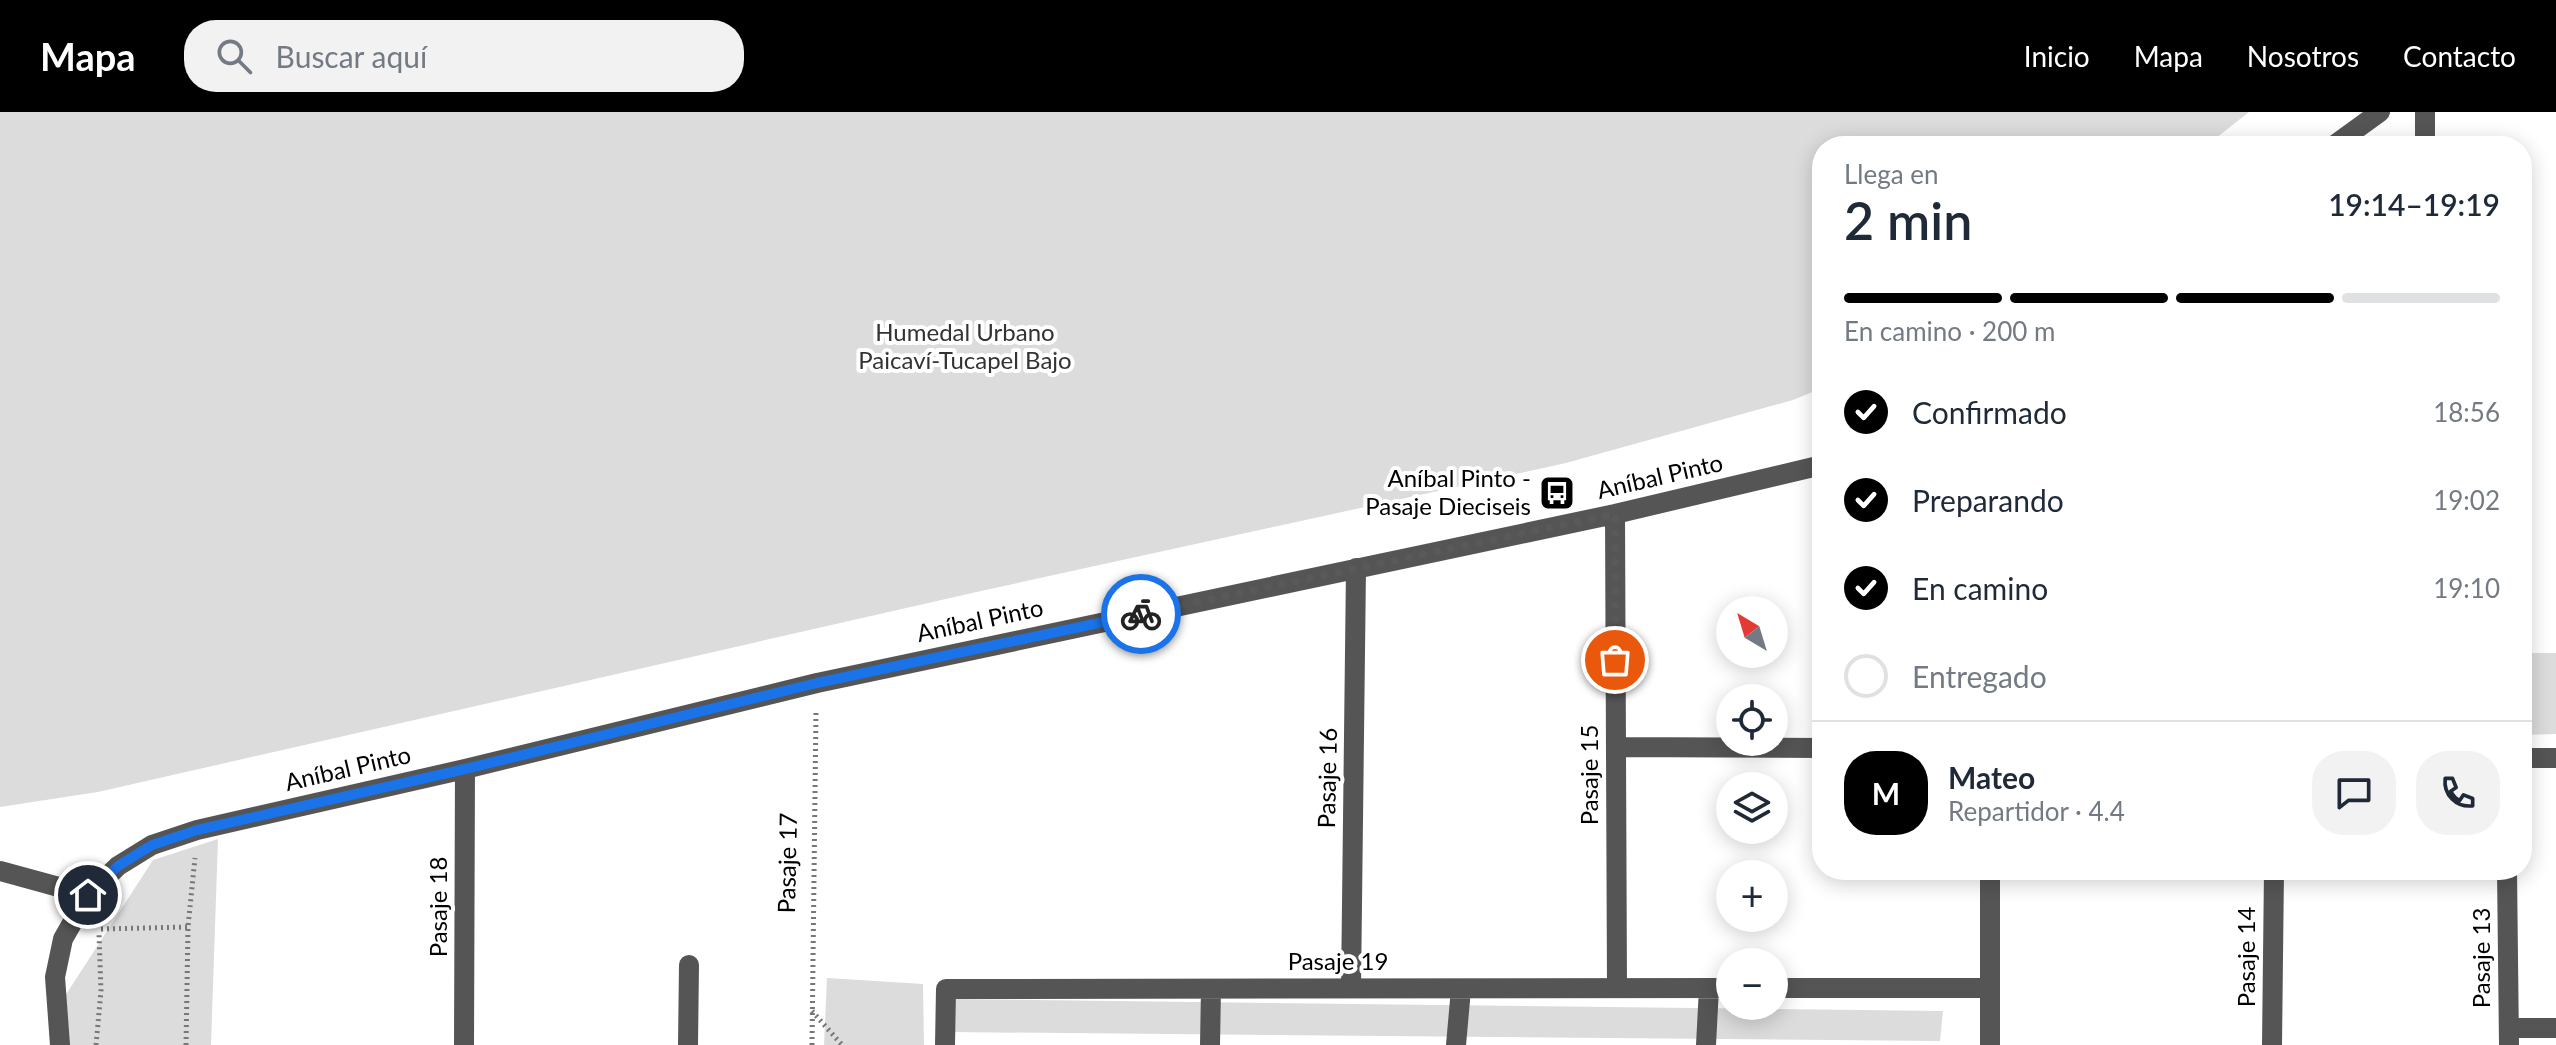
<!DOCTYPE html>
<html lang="es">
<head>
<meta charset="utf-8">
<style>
	:root { --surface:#fff; --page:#f2f2f3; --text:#1f2937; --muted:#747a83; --line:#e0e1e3; --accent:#000 }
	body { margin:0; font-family:Lato,sans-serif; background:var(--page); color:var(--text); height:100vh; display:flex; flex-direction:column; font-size:30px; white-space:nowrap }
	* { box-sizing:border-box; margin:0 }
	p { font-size:26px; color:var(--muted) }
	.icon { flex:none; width:44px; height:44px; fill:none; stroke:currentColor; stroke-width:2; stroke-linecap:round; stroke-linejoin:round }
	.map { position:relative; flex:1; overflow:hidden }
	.details { position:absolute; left:1812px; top:24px; width:720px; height:744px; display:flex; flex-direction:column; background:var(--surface); border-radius:32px; box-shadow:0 4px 20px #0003 }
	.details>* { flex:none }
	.needle { width:52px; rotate:322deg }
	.fabs { position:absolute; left:1716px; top:484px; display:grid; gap:16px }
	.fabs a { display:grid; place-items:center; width:72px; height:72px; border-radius:50%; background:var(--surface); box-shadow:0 4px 20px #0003; font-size:40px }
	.pin { position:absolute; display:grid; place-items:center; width:68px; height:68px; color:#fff; margin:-34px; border:4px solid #fff; border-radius:50%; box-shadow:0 2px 8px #0007 }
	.courier { position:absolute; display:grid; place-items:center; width:80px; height:80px; margin:-40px; border:6px solid #1a73e8; border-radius:50%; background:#fff; color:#222; box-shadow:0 2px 10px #0007 }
	.headline em { font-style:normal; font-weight:600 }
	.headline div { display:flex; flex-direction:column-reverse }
	.headline { display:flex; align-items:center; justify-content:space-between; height:136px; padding:0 32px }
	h1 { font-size:52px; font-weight:600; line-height:60px }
	.bar { display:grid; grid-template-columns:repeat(4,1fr); gap:12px 8px; align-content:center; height:96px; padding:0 32px }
	.bar i { height:10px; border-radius:6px; background:var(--line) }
	.bar .active { background:var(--accent) }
	.bar p { grid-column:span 4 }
	.line { display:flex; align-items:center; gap:20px; padding:0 32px; border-top:2px solid var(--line) }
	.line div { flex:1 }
	.round { display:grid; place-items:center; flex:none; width:84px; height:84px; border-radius:32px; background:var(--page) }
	ol { padding:0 32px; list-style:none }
	li { display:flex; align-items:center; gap:24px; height:88px }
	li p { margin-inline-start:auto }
	li .icon { padding:8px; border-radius:50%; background:var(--accent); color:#fff; stroke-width:4 }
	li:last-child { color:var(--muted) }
	li i { width:44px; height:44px; border:4px solid var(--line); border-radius:50% }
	header { display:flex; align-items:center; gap:48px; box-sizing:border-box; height:112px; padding:0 40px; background:var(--accent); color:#fff }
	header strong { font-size:38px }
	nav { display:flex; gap:44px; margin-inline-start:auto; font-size:28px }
	.search { width:560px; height:72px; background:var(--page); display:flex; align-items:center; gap:20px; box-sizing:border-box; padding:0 28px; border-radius:32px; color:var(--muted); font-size:30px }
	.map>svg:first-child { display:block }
	.green { fill:#dcdcdc }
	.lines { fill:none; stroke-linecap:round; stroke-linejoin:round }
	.path { stroke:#777; stroke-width:5; stroke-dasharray:2 4; stroke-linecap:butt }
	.minor { stroke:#555; stroke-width:20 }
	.done { stroke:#595959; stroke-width:8; stroke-dasharray:0 14.4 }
	.route { stroke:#1a73e8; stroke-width:10 }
	.labels { text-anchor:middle; stroke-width:8; stroke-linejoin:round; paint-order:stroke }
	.park-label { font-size:24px; fill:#333; stroke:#fff }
	.street-label { font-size:24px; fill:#000; stroke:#fff }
	.poi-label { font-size:24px; fill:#000; stroke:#fff; text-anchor:end }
</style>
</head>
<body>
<header>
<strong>Mapa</strong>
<div class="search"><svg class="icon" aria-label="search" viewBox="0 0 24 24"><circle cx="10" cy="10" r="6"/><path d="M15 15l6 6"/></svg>Buscar aquí</div>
<nav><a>Inicio</a><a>Mapa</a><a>Nosotros</a><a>Contacto</a></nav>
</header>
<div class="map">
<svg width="2556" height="933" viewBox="0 0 2556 933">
	<rect width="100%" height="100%" fill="#fff"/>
	<path class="green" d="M0 0H2249L2206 34H1822V276L1793 288 1566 351 981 479 98 680 0 695Z
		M2522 541H2556V622L2522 623Z
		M218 727 211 933H64L65 884 153 748Z
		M827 866 923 872 924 933H824Z
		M949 887 1943 899 1940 929 949 920Z"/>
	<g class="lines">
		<path class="path" d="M101 817 188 815
			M812 899 842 933
			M96 933 101 879 99 822
			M186 933 188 815 195 746
			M812 933 816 598"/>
		<path class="minor" d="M2425 0V34
			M2333 34 2380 0
			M1615 402 1617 876
			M1616 635 1822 636
			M2522 646H2556
			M1990 758V933
			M2507 758 2509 933
			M0 759 88 783
			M1351 876 1356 456
			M1774 876H1990
			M2509 916H2556
			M60 933 55 865 63 827 88 783 118 754 152 733 197 718 465 657 817 571 1615 402 1822 353
			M464 933 465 657
			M688 933 689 853
			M945 933 946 877 1730 876
			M1210 933 1211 877
			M1456 933 1461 877
			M1706 933 1709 876
			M2272 933 2274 758"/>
	</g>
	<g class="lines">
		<path class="done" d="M1141 502 1615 402V548"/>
		<path class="route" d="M88 783 118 754 152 733 197 718 465 657 817 571 1141 502"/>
	</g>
	<defs>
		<symbol id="bus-square" viewBox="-11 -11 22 22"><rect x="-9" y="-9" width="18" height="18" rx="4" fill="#000" stroke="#fff"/><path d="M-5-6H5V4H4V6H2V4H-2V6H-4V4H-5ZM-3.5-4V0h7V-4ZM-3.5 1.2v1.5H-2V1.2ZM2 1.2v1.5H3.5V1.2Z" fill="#fff"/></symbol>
	</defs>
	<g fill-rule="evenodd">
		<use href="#bus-square" x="1537" y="361" width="40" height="40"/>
	</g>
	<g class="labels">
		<g class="park-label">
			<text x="965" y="229">Humedal Urbano<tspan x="965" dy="28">Paicaví-Tucapel Bajo</tspan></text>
		</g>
		<g class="street-label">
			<text transform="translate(1660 365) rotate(-13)" y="8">Aníbal Pinto</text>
			<text transform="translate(980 509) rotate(-12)" y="8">Aníbal Pinto</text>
			<text transform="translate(348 657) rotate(-13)" y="8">Aníbal Pinto</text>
			<text transform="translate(1590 663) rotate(-90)" y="8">Pasaje 15</text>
			<text transform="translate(1328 666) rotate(-89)" y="8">Pasaje 16</text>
			<text transform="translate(788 751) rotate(-89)" y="8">Pasaje 17</text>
			<text transform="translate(439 795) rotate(-90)" y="8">Pasaje 18</text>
			<text transform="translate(2247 845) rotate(-90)" y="8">Pasaje 14</text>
			<text transform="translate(2482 846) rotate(-90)" y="8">Pasaje 13</text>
			<text x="1338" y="858">Pasaje 19</text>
		</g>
		<g class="poi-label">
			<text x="1531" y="375">Aníbal Pinto -<tspan x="1531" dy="28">Pasaje Dieciseis</tspan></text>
		</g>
	</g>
</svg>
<div class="fabs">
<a><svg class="needle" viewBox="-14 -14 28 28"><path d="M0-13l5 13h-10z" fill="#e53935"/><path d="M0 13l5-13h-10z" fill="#747a83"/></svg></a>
<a><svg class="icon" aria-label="locate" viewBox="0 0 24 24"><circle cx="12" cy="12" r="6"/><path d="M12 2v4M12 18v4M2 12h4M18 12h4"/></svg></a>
<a><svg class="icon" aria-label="layers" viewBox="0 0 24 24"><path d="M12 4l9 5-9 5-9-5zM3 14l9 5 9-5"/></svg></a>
<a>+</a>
<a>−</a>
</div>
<div class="pin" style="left:1615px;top:548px;background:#ea580c"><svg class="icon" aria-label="bag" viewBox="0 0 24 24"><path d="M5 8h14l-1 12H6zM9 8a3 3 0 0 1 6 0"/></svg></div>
<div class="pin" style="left:88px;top:783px;background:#1f2937"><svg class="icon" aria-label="home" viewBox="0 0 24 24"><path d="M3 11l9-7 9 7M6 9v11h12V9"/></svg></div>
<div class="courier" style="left:1141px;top:502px"><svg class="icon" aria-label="bike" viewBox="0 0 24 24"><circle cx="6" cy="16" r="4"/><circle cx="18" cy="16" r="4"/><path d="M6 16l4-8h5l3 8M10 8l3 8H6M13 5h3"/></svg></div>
<section class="details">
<div class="headline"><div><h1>2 min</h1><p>Llega en</p></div><em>19:14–19:19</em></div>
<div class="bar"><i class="active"></i><i class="active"></i><i class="active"></i><i></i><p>En camino · 200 m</p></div>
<ol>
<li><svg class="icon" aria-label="check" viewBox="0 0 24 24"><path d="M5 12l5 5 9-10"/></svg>Confirmado<p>18:56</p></li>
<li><svg class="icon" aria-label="check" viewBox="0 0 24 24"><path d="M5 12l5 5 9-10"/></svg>Preparando<p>19:02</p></li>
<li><svg class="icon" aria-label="check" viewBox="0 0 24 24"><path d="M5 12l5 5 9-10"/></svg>En camino<p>19:10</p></li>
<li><i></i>Entregado</li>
</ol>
<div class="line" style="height:144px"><b class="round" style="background:var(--accent);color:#fff">M</b><div><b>Mateo</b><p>Repartidor · 4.4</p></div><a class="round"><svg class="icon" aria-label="chat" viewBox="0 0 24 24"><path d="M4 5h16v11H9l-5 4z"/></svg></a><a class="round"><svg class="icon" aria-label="phone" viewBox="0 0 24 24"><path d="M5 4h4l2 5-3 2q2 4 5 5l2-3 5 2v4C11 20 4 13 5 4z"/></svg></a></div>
</section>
</div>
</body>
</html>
